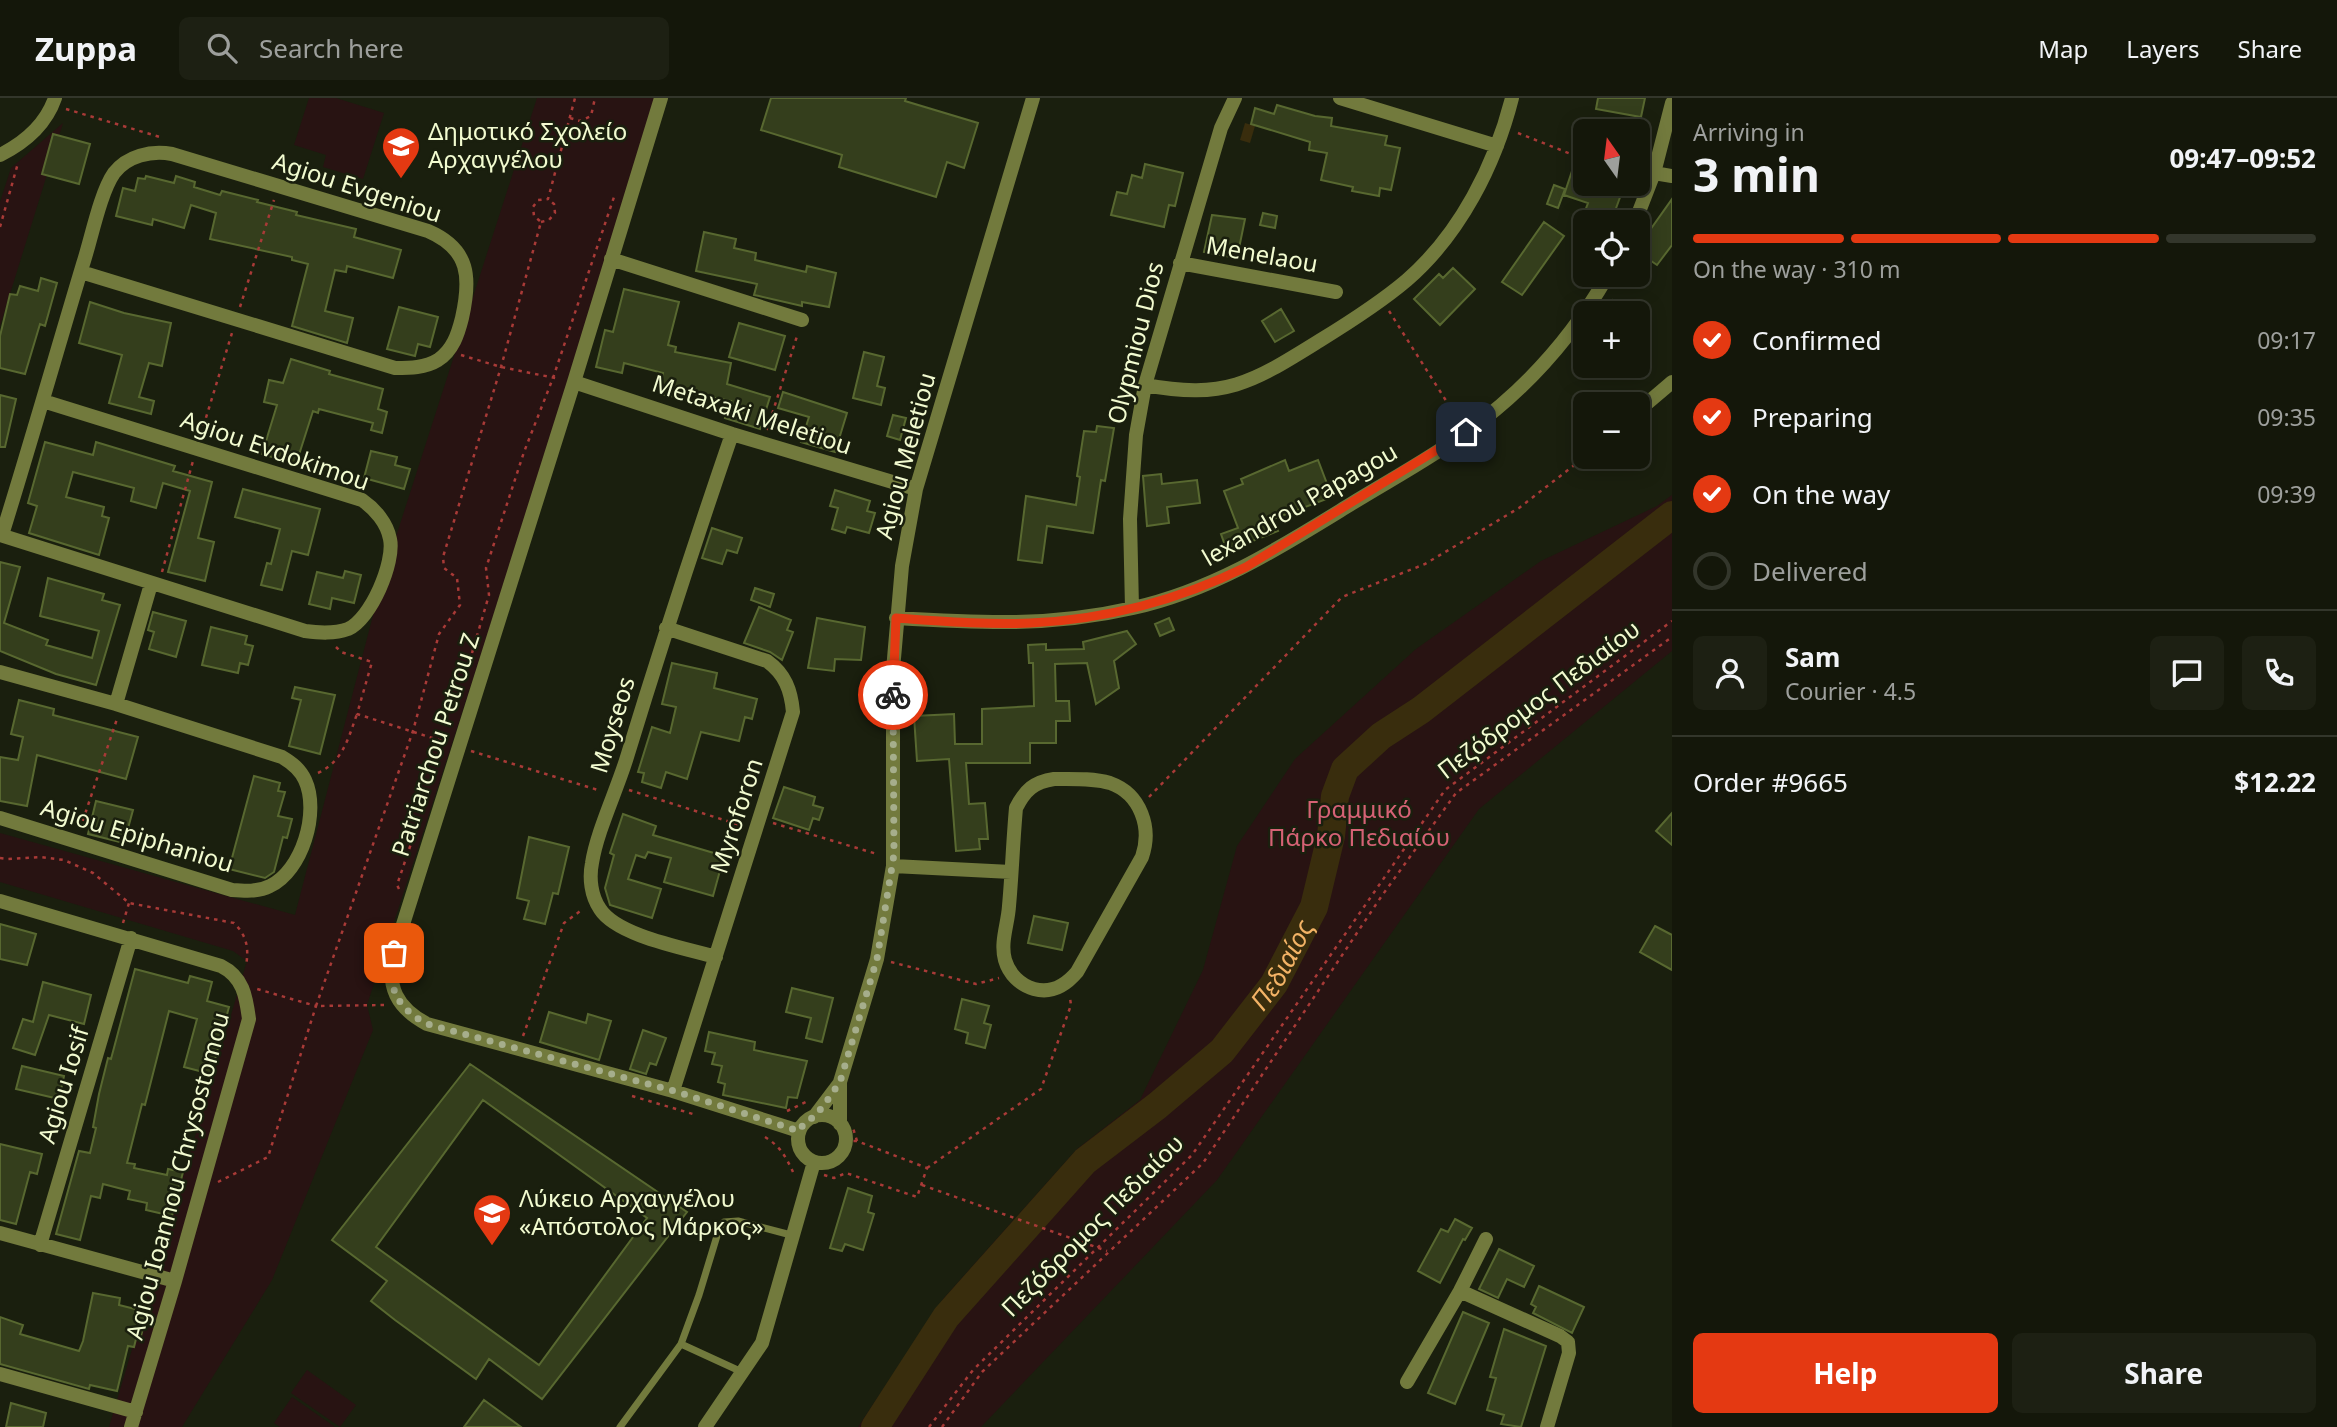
<!DOCTYPE html>
<html lang="en">
<head>
<meta charset="utf-8">
<style>
	:root { --surface:#14170a; --page:#1d2013; --text:#f1f3f6; --muted:#9d9f9c; --line:#33362b; --accent:#e43912 }
	body { margin:0; font-family:"Noto Sans",sans-serif; background:var(--page); color:var(--text); height:100vh; display:flex; flex-direction:column; font-size:26px; white-space:nowrap }
	* { box-sizing:border-box; margin:0 }
	p { font-size:23px; color:var(--muted) }
	.icon { flex:none; width:38px; height:38px; fill:none; stroke:currentColor; stroke-width:2; stroke-linecap:round; stroke-linejoin:round }
	.map { position:relative; flex:1; overflow:hidden }
	.side { display:flex; flex-direction:column; background:var(--surface); width:665px }
	.side>* { flex:none }
	.needle { width:46px; rotate:346deg }
	.controls { position:absolute; left:1573px; top:21px; display:grid; gap:14px }
	.controls a { display:grid; place-items:center; width:77px; height:77px; border-radius:10px; background:var(--surface); box-shadow:0 4px 18px #0003,0 0 0 2px var(--line); font-size:35px }
	.pin { position:absolute; display:grid; place-items:center; width:60px; height:60px; color:#fff; margin:-30px; border-radius:14px; box-shadow:0 4px 10px #0006 }
	.courier { position:absolute; display:grid; place-items:center; width:70px; height:70px; margin:-35px; border:5px solid #e43912; border-radius:50%; background:#fff; color:#222; box-shadow:0 2px 9px #0007 }
	.summary em { font-style:normal; font-weight:700 }
	.summary div { display:flex; flex-direction:column-reverse }
	.summary { display:flex; align-items:center; justify-content:space-between; height:119px; padding:0 21px }
	h1 { font-size:46px; font-weight:700; line-height:52px }
	.bar { display:grid; grid-template-columns:repeat(4,1fr); gap:10px 7px; align-content:center; height:84px; padding:0 21px }
	.bar i { height:9px; border-radius:5px; background:var(--line) }
	.bar .active { background:var(--accent) }
	.bar p { grid-column:span 4 }
	.line { display:flex; align-items:center; gap:18px; padding:0 21px; border-top:2px solid var(--line) }
	.line div { flex:1 }
	.round { display:grid; place-items:center; flex:none; width:74px; height:74px; border-radius:10px; background:var(--page) }
	ol { padding:0 21px; list-style:none }
	li { display:flex; align-items:center; gap:21px; height:77px }
	li p { margin-inline-start:auto }
	li .icon { padding:7px; border-radius:50%; background:var(--accent); color:#fff; stroke-width:4 }
	li:last-child { color:var(--muted) }
	li i { width:38px; height:38px; border:4px solid var(--line); border-radius:50% }
	.primary-button { display:flex; gap:14px; margin-top:auto; padding:14px 21px }
	.primary-button a { flex:1; height:80px; border-radius:10px; background:var(--accent); color:#fff; font-size:28px; font-weight:700; line-height:80px; text-align:center }
	.primary-button a+a { background:var(--page); color:var(--text) }
	header { display:flex; align-items:center; gap:42px; box-sizing:border-box; height:98px; padding:0 35px; background:var(--surface); border-bottom:2px solid var(--line) }
	header strong { font-size:33px }
	nav { display:flex; gap:38px; margin-inline-start:auto; font-size:24px }
	.search { width:490px; height:63px; background:var(--page); display:flex; align-items:center; gap:18px; box-sizing:border-box; padding:0 24px; border-radius:10px; color:var(--muted); font-size:26px }
	main { display:flex; flex:1; min-height:0 }
	.map>svg:first-child { display:block }
	.green { fill:#281312 }
	.water { fill:#392d0d }
	.lines { fill:none; stroke-linecap:round; stroke-linejoin:round }
	.river { stroke:#392d0d; stroke-width:28 }
	.building { fill:#343e1c; stroke:#586830; stroke-width:2; fill-rule:evenodd }
	.path { stroke:#a83a37; stroke-width:2.5; stroke-dasharray:3.5 5; stroke-linecap:butt }
	.service { stroke:#727a3d; stroke-width:7 }
	.minor { stroke:#727a3d; stroke-width:14 }
	.tertiary { stroke:#727a3d; stroke-width:14 }
	.done { stroke:#a6ae8c; stroke-width:7; stroke-dasharray:0 12.6 }
	.route { stroke:#e43912; stroke-width:9 }
	.labels { text-anchor:middle; stroke-width:5; stroke-linejoin:round; paint-order:stroke }
	.poi-label { font-size:24px; fill:#f2fbd0; stroke:#1a1f0e; text-anchor:start }
	.street-label { font-size:24px; fill:#f2fbd0; stroke:#1a1f0e }
	.park-label { font-size:24px; fill:#d56275; stroke:#1a1f0e }
	.water-label { font-size:26px; font-style:italic; fill:#f3b366; stroke:#1a1f0e }
</style>
</head>
<body>
<header>
<strong>Zuppa</strong>
<div class="search"><svg class="icon" aria-label="search" viewBox="0 0 24 24"><circle cx="10" cy="10" r="6"/><path d="M15 15l6 6"/></svg>Search here</div>
<nav><a>Map</a><a>Layers</a><a>Share</a></nav>
</header>
<main>
<div class="map">
<svg width="1672" height="1329" viewBox="0 0 1672 1329">
	<rect width="100%" height="100%" fill="#1a1f0e"/>
	<path class="green" d="M309 0H336L384 15 363 81 323 69 326 57 294 47Z
		M537 0H662L367 907 373 932 272 1182 182 1329H109L247 863 233 853 0 784V735L295 817 383 479Z
		M63 25 0 228V104L11 70Z
		M1672 397V553L1479 711 1217 1082 981 1329H858L944 1200 1077 1051 1140 1002 1203 872 1237 748 1295 661 1416 551 1541 463 1657 408Z
		M307 1272 356 1307 340 1329 291 1295Z
		M292 1299 335 1329H280L274 1325Z"/>
	<path class="water" d="M1245 25 1255 28 1250 45 1240 42Z"/>
	<g class="lines">
		<path class="river" id="s1" d="M875 1329 946 1219 1085 1063 1157 1008 1222 953 1274 886 1314 809 1331 738 1335 698 1345 671 1381 638 1421 612 1672 417"/>
	</g>
	<path class="building" d="M771 0H906L905 3 978 25 964 70 947 64 936 99 839 69 842 57 761 32Z
		M1598 0H1645L1641 19 1596 11Z
		M1277 7 1315 18 1332 20 1331 28 1387 38 1385 47 1400 50 1391 92 1380 90 1379 98 1352 93 1353 89 1321 82 1327 55 1309 52 1310 44 1251 26 1255 10 1274 16Z
		M53 36 90 46 79 86 42 76Z
		M1145 66 1183 75 1175 108 1169 107 1164 129 1111 117 1117 94 1127 96 1132 77 1142 80Z
		M1572 73 1586 78V86H1609L1623 91 1611 124H1591L1582 121 1588 105 1564 97Z
		M146 78 174 85 176 78 195 84 194 89 220 97 222 93 258 102 257 104 297 114 296 117 356 131 354 139 401 152 393 180 347 168 346 174 335 172 325 213 353 220 347 245 292 228 308 166 292 162V159L210 141 216 115 191 107 184 130 153 121 152 127 116 118 123 90 135 93 138 80 145 81Z
		M1554 87 1565 91 1558 110 1547 106Z
		M1672 101V147L1657 167 1638 154V149Z
		M1263 115 1277 118 1275 130 1260 127Z
		M1212 117 1245 121 1237 160 1204 154Z
		M1544 124 1564 138 1522 197 1502 184Z
		M704 134 736 141 734 150 756 155 755 162 806 174 807 168 836 175 829 209 802 204V208L759 198 754 197 757 186 696 173Z
		M1453 170 1475 191 1440 227 1414 201 1439 176 1443 180Z
		M41 180 57 185 45 228 40 226 25 276 0 270V238L10 196 17 197 20 188 38 193Z
		M624 191 679 204 668 247 676 249 675 254 731 265 727 286 770 299 760 331 725 320 731 303 689 295 687 301 659 296 663 275 624 265 622 275 596 269 605 232 613 234Z
		M1613 202 1641 215H1606Z
		M90 204 124 215 171 225 162 268 149 265 139 299 154 303 151 316 109 305 122 257 79 245Z
		M399 209 438 219 430 249 418 246 415 258 387 251Z
		M1281 211 1294 233 1275 244 1262 223Z
		M739 225 785 238 775 272 729 259Z
		M864 254 884 259 877 288 885 290 881 307 853 300Z
		M291 261 330 273 329 276 383 291 378 311 387 314 382 335 371 332 373 325 319 311 318 315 313 313 296 366 262 356 277 307 264 304 269 282 283 285Z
		M783 294 847 315 835 354 801 344 809 319 778 310Z
		M0 297 16 301 5 349H0Z
		M893 317 906 320 900 342 887 338Z
		M1097 328 1114 330 1105 383 1101 382 1093 435 1047 428 1042 465 1018 462 1026 398 1076 407 1080 379 1077 378 1084 333 1096 334Z
		M45 344 93 357 96 344 175 368 173 373 212 384 198 440 214 444 205 483 168 474 190 393 163 385 156 410 131 403 134 390 73 374 66 399 104 409 102 418 109 420 99 457 29 435 37 408 28 405Z
		M371 353 397 359 395 367 410 371 404 391 364 380Z
		M1285 362 1289 373 1318 362 1332 399 1273 421 1278 433 1227 453 1221 436 1238 430 1224 393 1243 386 1241 381Z
		M1161 376 1162 386 1197 382 1200 405 1167 409 1169 425 1147 428 1143 378Z
		M243 391 320 411 308 457 292 453 282 492 261 487 267 465 271 466 280 431 235 419Z
		M835 392 870 403 867 413 875 415 869 435 847 429 845 435 832 431 838 410 830 408Z
		M712 430 742 440 737 455 727 452 722 466 702 460Z
		M0 464 20 469 4 525 48 542 46 547 92 560 99 533 40 518 48 480 104 496 102 502 120 507 96 587 56 576 0 553Z
		M345 473 361 477 354 505 332 500 330 511 309 506 317 474 343 480Z
		M755 490 774 496 770 509 751 502Z
		M759 509 791 522 787 532 793 534 782 562 770 554 744 545Z
		M153 514 186 523 176 559 149 551 154 534 148 532Z
		M817 520 865 529 861 562 835 561 834 573 808 570Z
		M1169 520 1174 532 1160 538 1155 526Z
		M211 529 247 538 245 546 253 548 248 567 240 565 238 575 202 567Z
		M1127 533 1136 546 1114 563 1119 590 1096 606 1087 565 1055 566 1056 603H1069L1070 623H1056V645H1030V665H966L969 706 985 705 988 741H979L980 751 956 753 949 661 917 663 914 618 954 616 955 646H982V611L1034 608 1033 565H1029L1028 547 1046 546V552L1084 551 1083 544Z
		M672 565 717 575 714 590 757 601 752 621 745 619 739 643 701 634 687 681 666 674 661 690 642 684 644 675 638 674 652 629 670 635 676 609 662 606Z
		M295 589 335 597 320 656 289 648 301 602 292 600Z
		M19 602 54 611 53 617 138 639 126 681 37 657 27 708 0 703V659L18 662 23 639 11 636Z
		M254 678 280 685 278 693 285 694 278 718 292 721 287 740 283 739 274 774 265 780 229 771Z
		M784 689 815 699 813 707 823 710 819 722 813 720 809 732 773 720Z
		M96 703 133 712 124 745 88 736Z
		M1672 715V747L1656 733Z
		M623 716 656 728 653 737 724 758 713 798 664 784 671 760 648 754 645 760 636 757 628 781 661 791 652 820 610 807 605 790 614 757 610 755Z
		M529 739 569 749 558 796 553 795 545 826 524 821 529 803 517 800Z
		M1034 818 1068 825 1062 852 1028 845Z
		M0 826 36 836 27 867 0 861Z
		M1655 828 1672 837V872L1640 854Z
		M135 871 188 885 190 878 212 884 207 903 229 909 211 976 184 969 197 921 169 913 145 1007 142 1006 127 1065 135 1066 134 1070 167 1077 168 1071 183 1074 172 1118 146 1112 147 1105 128 1101 130 1093 103 1086 100 1100 91 1098 80 1142 56 1136 79 1053 90 1055 96 1030 93 1029 99 996 108 960 111 961Z
		M43 884 91 897 84 926 49 917 35 957 13 950 23 921 33 924Z
		M792 890 833 900 822 944 806 940 811 920 786 914Z
		M962 901 989 908 984 925 991 927 985 950 966 945 968 935 955 931Z
		M549 914 586 925 588 916 611 923 599 962 540 944Z
		M643 932 666 940 656 967 650 965 646 976 630 971Z
		M709 934 755 944 754 952 807 963 797 1000 788 999 786 1010 723 997 725 986 718 984 722 968 712 966 715 955 705 953Z
		M470 966 687 1114 542 1301 489 1261 476 1281 395 1222 371 1203 387 1183 332 1142ZM483 1002 647 1120 539 1267 376 1149Z
		M22 968 64 978 59 1001 16 991Z
		M0 1046 42 1056 37 1076 30 1074 16 1126 0 1122Z
		M848 1090 872 1098 868 1114 874 1116 863 1152 845 1146 842 1153 830 1150Z
		M1455 1121 1472 1130 1465 1142 1463 1141 1440 1185 1418 1173 1441 1131 1448 1134Z
		M1499 1151 1534 1168 1524 1189 1507 1181 1498 1200 1479 1191Z
		M1539 1188 1584 1209 1572 1235 1533 1215 1536 1209 1531 1206Z
		M93 1195 120 1200 119 1207 147 1214 140 1242 136 1241 134 1249 128 1248 117 1293 90 1287 89 1291 0 1266V1219L23 1227 20 1236 79 1253 83 1243Z
		M1463 1214 1489 1225 1455 1306 1428 1295Z
		M1504 1231 1546 1248 1521 1329 1501 1326 1504 1317 1487 1312 1496 1280 1490 1279Z
		M484 1302 521 1329H464Z
		M11 1305 46 1315 43 1329H6Z"/>
	<g class="lines">
		<path class="path" d="M66 11 160 39
			M570 20 580 23 591 18 595 0
			M1518 35 1586 62
			M541 124 549 122 555 115 554 106 548 101
			M0 129 18 65
			M240 209 274 102
			M1389 213 1459 323
			M461 257 501 269 560 281
			M767 332 798 235
			M201 336 232 235
			M162 474 193 363
			M336 549 341 554 372 564 357 616 445 644
			M472 555 489 497 486 470 524 354 553 280 614 99
			M471 653 598 692
			M318 675C343 663 348 641 357 616
			M629 692 743 728
			M1149 699 1342 499 1425 466 1519 410 1586 358
			M773 725 877 756
			M80 731 117 621
			M0 760 8 761 40 759 64 762 93 775 129 805 234 825C247 838 249 850 246 868
			M399 791 397 787 418 725
			M123 825 129 805
			M891 864 976 886 999 880
			M384 907 316 908 413 633 439 536 460 507 457 480 444 470 443 459 501 269 541 124 534 118 533 109 538 102 548 101 575 0
			M523 938 564 825 583 811
			M632 998 693 1016
			M787 1013 806 1004
			M765 1039C780 1048 786 1059 793 1074
			M845 1043H857
			M927 1070 1041 991 1071 907 1070 900
			M824 1077 834 1080 846 1075 917 1099 927 1070 857 1043 853 1030
			M218 1084 268 1059 316 908 257 891
			M922 1087 1107 1153
			M929 1329 973 1272 1192 1057 1445 692 1672 523
			M942 1329 982 1274 1203 1065 1381 799 1456 695 1672 539"/>
		<path class="service" d="M681 1246 742 1274
			M620 1329 681 1246 699 1197 720 1128 724 1124 738 1123 791 1137"/>
		<path class="minor" d="M661 0 574 284 394 855C386 889 397 910 427 926L673 993 799 1033
			M1340 0 1497 48
			M1654 75 1672 78
			M1635 124 1654 75 1672 5
			M611 161 802 222
			M1180 165 1336 194
			M574 284 732 336 916 391
			M1145 287C1226 302 1253 284 1319 243 1350 224 1380 205 1407 182 1460 136 1495 67 1512 0
			M1638 313 1672 284
			M0 437 305 533C320 535 334 536 348 531 371 521 395 464 390 441 387 425 375 411 362 402L43 303
			M2 437C30 347 56 256 83 166 91 142 100 95 114 75 127 58 151 52 172 56L428 133C470 151 471 180 462 220 458 236 453 252 438 262 425 270 410 270 395 270L81 174
			M1132 510 1130 421 1136 337 1145 287 1221 30 1235 0
			M896 520C980 525 1050 529 1133 510 1214 492 1281 449 1351 406 1390 382 1431 360 1468 333 1525 292 1573 238 1608 177
			M666 530 767 563C785 576 791 592 793 614L673 993
			M0 574 116 606 282 659C292 665 300 671 305 682 320 714 302 773 270 788 258 794 245 793 232 792L0 720
			M116 606 151 486
			M1054 681C1072 681 1093 680 1110 685 1141 696 1152 730 1142 759L1077 874C1066 887 1052 896 1034 891 1020 887 1009 876 1005 862 1000 844 1008 826 1009 808 1012 775 1013 743 1016 710 1025 692 1034 684 1054 681Z
			M893 768 1011 774
			M0 803 221 868C243 879 246 898 249 921L175 1183 131 1329
			M716 859C685 850 617 838 600 811 591 798 589 780 592 765 597 733 617 692 627 659 660 551 695 444 732 336
			M798 1041a24 24 0 1 1 48 0a24 24 0 1 1-48 0Z
			M814 1019 839 986
			M840 1026V984L877 861 893 768V572L902 468 916 391 1033 0
			M0 1135 175 1183
			M40 1147 131 840
			M1460 1193 1560 1238 1568 1244 1569 1255 1547 1329
			M0 1276 136 1314
			M1407 1284 1460 1193 1486 1141
			M705 1329 762 1245 814 1064"/>
		<path class="tertiary" d="M0 57C24 45 46 26 55 0"/>
	</g>
	<g class="lines">
		<path class="done" d="M394 855C386 889 397 910 427 926L674 993 799 1033 805 1024 814 1019 824 1007 840 984 877 861 894 756 893 597"/>
		<path class="route" d="M893 597 896 520C940 523 986 527 1030 525 1104 522 1179 502 1246 469L1466 334"/>
	</g>
	<defs>
		<symbol id="school-pin" viewBox="-11 -11 22 30"><path d="M0 17L-7.5 6A9.5 9.5 0 1 1 7.5 6Z" fill="#e43912" stroke="#1a1f0e"/><path d="M0-5L7-2L0 1L-7-2ZM-4 1L0 2.5L4 1V4Q0 6-4 4Z" fill="#fff"/></symbol>
	</defs>
	<g fill-rule="evenodd">
		<use href="#school-pin" x="379" y="26" width="44" height="60"/>
		<use href="#school-pin" x="470" y="1093" width="44" height="60"/>
	</g>
	<g class="labels">
		<g class="poi-label">
			<text x="428" y="42">Δημοτικό Σχολείο<tspan x="428" dy="28">Αρχαγγέλου</tspan></text>
			<text x="519" y="1109">Λύκειο Αρχαγγέλου<tspan x="519" dy="28">«Απόστολος Μάρκος»</tspan></text>
		</g>
		<g class="street-label">
			<text transform="translate(357 90) rotate(18)" y="8">Agiou Evgeniou</text>
			<text transform="translate(1262 157) rotate(10)" y="8">Menelaou</text>
			<text transform="translate(1136 245) rotate(-76)" y="8">Olypmiou Dios</text>
			<text transform="translate(752 317) rotate(18)" y="8">Metaxaki Meletiou</text>
			<text transform="translate(275 353) rotate(19)" y="8">Agiou Evdokimou</text>
			<text transform="translate(906 358) rotate(-75)" y="8">Agiou Meletiou</text>
			<text transform="translate(1300 407) rotate(-30)" y="8">lexandrou Papagou</text>
			<text transform="translate(1539 602) rotate(-37)" y="8">Πεζόδρομος Πεδιαίου</text>
			<text transform="translate(613 627) rotate(-73)" y="8">Moyseos</text>
			<text transform="translate(436 647) rotate(-72)" y="8">Patriarchou Petrou Z</text>
			<text transform="translate(737 718) rotate(-72)" y="8">Myroforon</text>
			<text transform="translate(137 738) rotate(17)" y="8">Agiou Epiphaniou</text>
			<text transform="translate(64 987) rotate(-73)" y="8">Agiou Iosif</text>
			<text transform="translate(178 1078) rotate(-75)" y="8">Agiou Ioannou Chrysostomou</text>
			<text transform="translate(1093 1128) rotate(-45)" y="8">Πεζόδρομος Πεδιαίου</text>
		</g>
		<g class="park-label">
			<text x="1359" y="720">Γραμμικό<tspan x="1359" dy="28">Πάρκο Πεδιαίου</tspan></text>
		</g>
		<g class="water-label">
			<text dy="9" stroke="none"><textPath href="#s1" startOffset="621">Πεδιαίος</textPath></text>
		</g>
	</g>
</svg>
<div class="controls">
<a><svg class="needle" viewBox="-14 -14 28 28"><path d="M0-13l5 13h-10z" fill="#e53935"/><path d="M0 13l5-13h-10z" fill="#9d9f9c"/></svg></a>
<a><svg class="icon" aria-label="locate" viewBox="0 0 24 24"><circle cx="12" cy="12" r="6"/><path d="M12 2v4M12 18v4M2 12h4M18 12h4"/></svg></a>
<a>+</a>
<a>−</a>
</div>
<div class="pin" style="left:394px;top:855px;background:#ea580c"><svg class="icon" aria-label="bag" viewBox="0 0 24 24"><path d="M5 8h14l-1 12H6zM9 8a3 3 0 0 1 6 0"/></svg></div>
<div class="pin" style="left:1466px;top:334px;background:#1f2937"><svg class="icon" aria-label="home" viewBox="0 0 24 24"><path d="M3 11l9-7 9 7M6 9v11h12V9"/></svg></div>
<div class="courier" style="left:893px;top:597px"><svg class="icon" aria-label="bike" viewBox="0 0 24 24"><circle cx="6" cy="16" r="4"/><circle cx="18" cy="16" r="4"/><path d="M6 16l4-8h5l3 8M10 8l3 8H6M13 5h3"/></svg></div>
</div>
<section class="side">
<div class="summary"><div><h1>3 min</h1><p>Arriving in</p></div><em>09:47–09:52</em></div>
<div class="bar"><i class="active"></i><i class="active"></i><i class="active"></i><i></i><p>On the way · 310 m</p></div>
<ol>
<li><svg class="icon" aria-label="check" viewBox="0 0 24 24"><path d="M5 12l5 5 9-10"/></svg>Confirmed<p>09:17</p></li>
<li><svg class="icon" aria-label="check" viewBox="0 0 24 24"><path d="M5 12l5 5 9-10"/></svg>Preparing<p>09:35</p></li>
<li><svg class="icon" aria-label="check" viewBox="0 0 24 24"><path d="M5 12l5 5 9-10"/></svg>On the way<p>09:39</p></li>
<li><i></i>Delivered</li>
</ol>
<div class="line" style="height:126px"><a class="round"><svg class="icon" aria-label="person" viewBox="0 0 24 24"><circle cx="12" cy="8" r="4"/><path d="M4 21q1-7 8-7t8 7"/></svg></a><div><b>Sam</b><p>Courier · 4.5</p></div><a class="round"><svg class="icon" aria-label="chat" viewBox="0 0 24 24"><path d="M4 5h16v11H9l-5 4z"/></svg></a><a class="round"><svg class="icon" aria-label="phone" viewBox="0 0 24 24"><path d="M5 4h4l2 5-3 2q2 4 5 5l2-3 5 2v4C11 20 4 13 5 4z"/></svg></a></div>
<div class="line" style="height:91px"><div>Order #9665</div><b>$12.22</b></div>
<div class="primary-button"><a>Help</a><a>Share</a></div>
</section>
</main>
</body>
</html>
